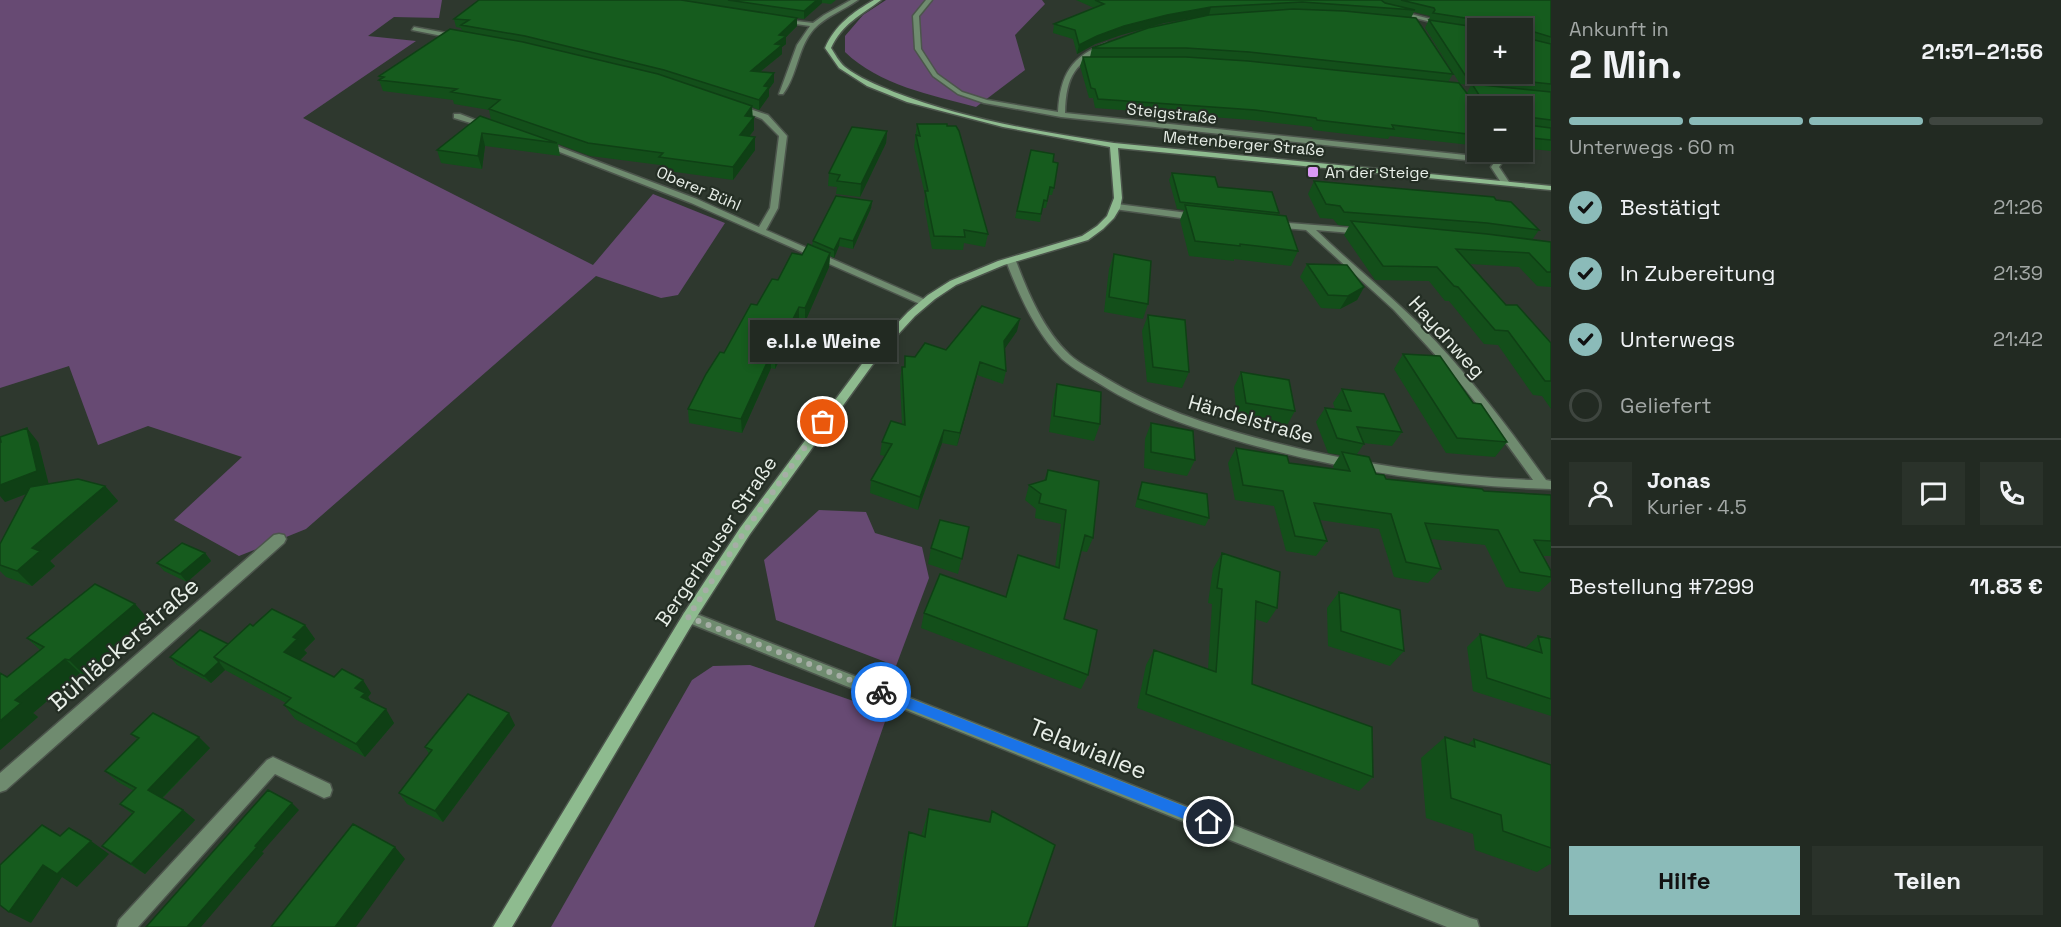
<!DOCTYPE html>
<html lang="de">
<head>
<meta charset="utf-8">
<style>
	:root { --surface:#222a22; --page:#2a322a; --text:#f1f3f6; --muted:#a2a7a5; --line:#3f4640; --accent:#8bbbb9 }
	body { margin:0; font-family:"Space Grotesk",sans-serif; background:var(--page); color:var(--text); height:100vh; display:flex; flex-direction:column; font-size:22px; white-space:nowrap }
	* { box-sizing:border-box; margin:0 }
	p { font-size:20px; color:var(--muted) }
	.icon { flex:none; width:33px; height:33px; fill:none; stroke:currentColor; stroke-width:2; stroke-linecap:round; stroke-linejoin:round }
	.map { position:relative; flex:1; overflow:hidden }
	.details { display:flex; flex-direction:column; background:var(--surface); width:510px }
	.details>* { flex:none }
	.buttons { position:absolute; left:1467px; top:18px; display:grid; gap:12px }
	.buttons a { display:grid; place-items:center; width:66px; height:66px; border-radius:0px; background:var(--surface); box-shadow:0 3px 9px #0003,0 0 0 2px var(--line); font-size:30px }
	.pin { position:absolute; display:grid; place-items:center; width:51px; height:51px; color:#fff; margin:-26px; border:3px solid #fff; border-radius:50%; box-shadow:0 2px 6px #0007 }
	.courier { position:absolute; display:grid; place-items:center; width:60px; height:60px; margin:-30px; border:4px solid #1a73e8; border-radius:50%; background:#fff; color:#222; box-shadow:0 2px 8px #0007 }
	.bubble { position:absolute; height:42px; border-radius:0px; background:var(--surface); box-shadow:0 3px 9px #0003,0 0 0 2px var(--line); font-size:20px; font-weight:600; line-height:42px; text-align:center }
	.overview em { font-style:normal; font-weight:600 }
	.overview div { display:flex; flex-direction:column-reverse }
	.overview { display:flex; align-items:center; justify-content:space-between; height:102px; padding:0 18px }
	h1 { font-size:39px; font-weight:600; line-height:45px }
	.bar { display:grid; grid-template-columns:repeat(4,1fr); gap:9px 6px; align-content:center; height:72px; padding:0 18px }
	.bar i { height:8px; border-radius:4px; background:var(--line) }
	.bar .active { background:var(--accent) }
	.bar p { grid-column:span 4 }
	.line { display:flex; align-items:center; gap:15px; padding:0 18px; border-top:2px solid var(--line) }
	.line div { flex:1 }
	.round { display:grid; place-items:center; flex:none; width:63px; height:63px; border-radius:0px; background:var(--page) }
	ol { padding:0 18px; list-style:none }
	li { display:flex; align-items:center; gap:18px; height:66px }
	li p { margin-inline-start:auto }
	li .icon { padding:6px; border-radius:50%; background:var(--accent); color:#111; stroke-width:4 }
	li:last-child { color:var(--muted) }
	li i { width:33px; height:33px; border:3px solid var(--line); border-radius:50% }
	.button { display:flex; gap:12px; margin-top:auto; padding:12px 18px }
	.button a { flex:1; height:69px; border-radius:0px; background:var(--accent); color:#111; font-size:24px; font-weight:600; line-height:69px; text-align:center }
	.button a+a { background:var(--page); color:var(--text) }
	main { display:flex; flex:1; min-height:0 }
	.map>svg:first-child { display:block }
	.green { fill:#674a73 }
	.lines { fill:none; stroke-linecap:round; stroke-linejoin:round }
	.street-casing { stroke:#4c554c; stroke-width:3 }
	.secondary-casing { stroke:#4c554c; stroke-width:3 }
	.street { fill:#6f8b6f; fill-rule:evenodd }
	.secondary { fill:#8ebb8f; fill-rule:evenodd }
	.wall { fill:#134f1a; fill-rule:evenodd }
	.shaded-wall { fill:#0f4015 }
	.building { fill:#165c1e; stroke:#0f4015; stroke-width:1.5 }
	.route { fill:#1a73e8 }
	.done { stroke:#a6aea6; stroke-width:6; stroke-dasharray:0 10.8 }
	.poi-dot { fill:#db99f5; stroke:#242e24; stroke-width:2 }
	.labels { text-anchor:middle; stroke-width:4.5; stroke-linejoin:round; paint-order:stroke }
	.far-street-label { font-size:16px; fill:#e7eee7; stroke:#242e24 }
	.far-poi-label { font-size:16px; fill:#e7eee7; stroke:#242e24; text-anchor:start }
	.street-label { font-size:20px; fill:#e7eee7; stroke:#242e24 }
	.near-street-label { font-size:24px; fill:#e7eee7; stroke:#242e24 }
</style>
</head>
<body>
<main>
<div class="map">
<svg width="1551" height="927" viewBox="0 0 1551 927">
	<rect width="100%" height="100%" fill="#2e382e"/>
	<path class="green" d="M0 0H442L439 18 394 17 368 36 416 41 303 118 593 265 653 194 725 223 678 295 661 298 596 276 306 529 239 556 174 520 242 457 148 426 98 445 69 366 0 388Z
		M886 0H1042L1045 4 1015 35 1025 70 976 107C931 95 879 85 845 52V36L863 15Z
		M819 510 866 512 875 533 922 547 929 578 896 666 776 620 764 560Z
		M750 665 888 713 814 927H551L692 680 713 666Z"/>
	<g class="lines">
		<defs>
			<path id="street" d="M851 0H858C844 10 826 16 814 29 797 48 798 75 783 94H779L797 45 810 26 781 22 779 19 813 23 824 15Z
				M926 0H932L919 16 921 49 937 74 962 92 987 100 1058 112C1060 75 1071 56 1107 43L1109 46C1075 63 1066 75 1065 113L1494 158V152H1500L1503 161 1499 167 1509 182 1502 184 1491 167 1494 163 1061 117 984 103 958 94 933 76 915 49 913 16Z
				M1371 0H1377L1387 8 1446 23 1443 25 1383 10Z
				M414 27 457 35 460 37 457 39 412 30Z
				M738 105 768 115 787 136 778 208 766 230 926 300V304H920L691 203 539 144 546 142 697 199 759 227 770 208 779 136 762 119 736 108 734 107Z
				M454 114H460L491 126 487 128 454 118Z
				M1117 204 1196 214 1200 217 1196 220 1114 209V205Z
				M1276 222 1366 229 1367 231 1363 234 1316 230C1351 264 1388 293 1422 327 1468 374 1508 427 1546 480L1551 481V489C1451 486 1353 472 1256 446 1202 431 1147 414 1100 384 1087 376 1073 369 1062 359 1036 333 1019 295 1006 261L1011 258 1016 261C1028 293 1044 331 1070 355 1080 364 1093 370 1104 377 1153 407 1208 425 1264 440 1352 463 1442 477 1533 480L1488 418 1452 373 1394 310 1306 230 1273 227V223Z
				M279 534 284 535 286 539 284 543 6 790 0 792V773L274 535Z
				M689 611 1470 918 1477 920 1479 927H1447L684 621 682 617 684 613Z
				M273 757 330 784 332 790 330 796 324 798 275 774 138 927H117L119 920 267 760Z"/>
			<path id="secondary" d="M874 0H881C861 15 842 24 831 48 835 54 839 62 845 67 859 78 877 85 894 92 964 119 1040 132 1114 143L1551 186V190L1118 148 1122 198 1120 208 1114 218 1103 229 1088 240 1004 265 956 285 935 299 915 316 881 353 750 534 694 621 512 927H493L684 613 740 528 873 349 908 312 928 295 950 281 998 261 1082 236 1097 226 1107 216 1114 198 1110 147 1003 127 907 102 867 86 839 68 825 48C835 25 853 12 874 0Z"/>
		</defs>
		<use href="#street" class="street-casing"/>
		<use href="#secondary" class="secondary-casing"/>
		<use href="#street" class="street"/>
		<use href="#secondary" class="secondary"/>
	</g>
	<path class="wall" d="M479 0H836L831 4 822 3 804 19 797 18V26L786 37V44L782 47V54L760 72 774 82 769 89V96L759 110 752 107 754 130 749 137H755V150L733 180 661 170 660 165 590 156 558 144 560 156 485 146 482 169 441 163 437 150 491 120 489 110 454 104 453 100 383 91 379 80 380 79 379 76 462 31 461 28 456 27 454 19Z
		M1076 0H1551V151L1522 148V106H1478V142L1472 141 1470 145 1390 136 1388 139 1313 130 1312 127 1251 120 1095 108 1093 98H1089L1080 66 1083 57H1090L1092 48 1147 28 1121 35 1095 44 1077 54 1073 39 1053 33 1054 24 1094 8ZM1414 12 1430 16V17L1425 28 1460 84 1471 85 1467 93 1448 82 1453 74 1411 18ZM1209 15 1149 27 1164 23Z
		M917 124 988 234 985 247 964 243 963 250 932 249 924 204 925 195 914 147Z
		M887 131 886 143 860 197 836 194 837 187 828 186 829 173Z
		M1031 150 1053 162 1054 188 1052 195H1049L1046 208H1042L1040 222 1015 218Z
		M1172 173 1218 187 1279 213 1278 215 1298 251 1291 266 1234 259V261L1189 256 1180 220 1184 210 1177 209 1169 180Z
		M1314 181 1496 200 1539 230 1532 240 1551 242V287L1537 286 1519 267 1470 264 1506 305 1551 343V409L1542 396 1533 395 1498 345 1484 344 1449 301H1445L1429 281 1375 280 1344 235 1349 226 1338 225 1333 219 1320 218 1308 194Z
		M872 201 871 208 853 249 839 246 834 258 830 256 829 267 805 322 799 321 775 369 771 368 742 433 689 423 688 409 724 353 778 280 802 255 812 246 813 241Z
		M1114 254 1148 304 1143 319 1104 312 1109 269Z
		M1307 264 1364 287 1357 300 1340 309 1321 308 1300 277Z
		M1148 315 1189 372 1182 388 1147 382 1142 331Z
		M1017 331 1004 349 1006 371 1003 384 977 375 957 446 942 443 918 510 870 493 871 480 885 456 880 455 882 442 902 424 900 380 902 367H904L905 356 915 357 946 350Z
		M1403 354 1473 403 1507 442 1495 457 1446 453 1394 369Z
		M1241 372 1295 411 1286 427 1237 419 1234 387Z
		M1057 384 1100 424 1094 441 1049 432 1053 400Z
		M1342 389 1402 432 1392 446 1363 443 1364 444 1357 454 1376 474 1386 479 1484 491 1551 495V556H1543L1551 571V581L1539 592 1506 587 1485 545 1431 539 1441 569 1428 583 1394 577 1379 529 1320 520 1327 541 1316 556 1286 551 1274 506 1235 500 1228 463 1236 448 1289 463 1334 469 1333 466 1340 455 1328 453 1316 422 1325 408 1335 409 1333 403Z
		M1151 423 1195 460 1187 476 1144 468 1145 439Z
		M38 442 48 484 105 486 118 501 50 561 55 566 32 586 6 577 0 571V544L26 494 5 502Z
		M1048 470 1093 538 1087 552 1081 551 1064 619 1088 675 1081 689 921 628 924 613 1005 597 1055 567 1061 524 1035 518 1036 509 1025 500 1029 485 1044 481Z
		M1142 482 1209 518 1205 526 1135 507 1139 490Z
		M969 527 958 574 928 564 931 548Z
		M205 553 211 561 187 582 164 571 157 563Z
		M1222 553 1277 608 1267 623 1255 619 1252 684 1373 777 1359 791 1137 708 1146 665 1154 650 1208 669 1212 604 1208 603 1213 569Z
		M1339 592 1404 651 1390 666 1328 646 1327 608Z
		M135 604 148 619 84 675 80 673 33 713 38 717 0 750V673L7 677 40 650 27 638Z
		M305 625 315 639 304 650 307 653 300 660 334 677 371 693 368 697 371 702 394 723 365 757 295 719 284 705 286 703 225 670 211 683 177 665 170 657 228 644 253 626Z
		M1480 634 1525 648 1538 636 1551 639V716L1473 691 1467 647Z
		M515 725 443 822 407 804 399 793 429 754 425 747Z
		M131 734 210 748 163 798 183 810 195 820 145 874 116 856 102 846 132 814 120 804 134 791 118 782 105 771 137 739Z
		M1445 737 1467 745 1474 739 1551 765V865L1550 864 1537 872 1475 850 1473 834 1426 818 1421 758Z
		M929 809 988 822 992 811 1027 927H892L903 857 909 832 921 836Z"/>
	<path class="shaded-wall" d="M817 0H822V3L804 19V11Z
		M1211 7 1209 15 1164 23 1121 35 1095 44 1077 54 1079 45 1097 36 1124 26 1167 15Z
		M797 18V26L786 37V44L782 47V54L751 79V71L775 44 779 35Z
		M774 73V82L769 89V96L759 110V100L764 86Z
		M752 106V118L745 116Z
		M754 117V130L740 148V135Z
		M887 131 886 143 860 197 861 184Z
		M482 133 485 146 482 169 478 156Z
		M755 137V150L733 180V167Z
		M872 201 871 208 853 249V241Z
		M840 238 839 246 834 258V250Z
		M830 253 829 267 805 322V308Z
		M1364 287 1357 300 1340 309 1348 296Z
		M799 307V321L775 369V355Z
		M1020 319 1017 331 1001 354 1004 341Z
		M771 354V368L742 433 741 419Z
		M980 362 977 375 957 446 960 433Z
		M27 428 38 442 49 485 5 502 0 496V485Z
		M944 430 942 443 918 510 920 497Z
		M105 486 118 501 50 561 55 566 32 586 17 571 32 548Z
		M205 553 211 561 187 582 180 574Z
		M135 604 148 619 84 675 69 660Z
		M305 625 315 639 304 650 307 653 294 666 284 652 293 637Z
		M65 659 80 673 33 713 38 717 0 750V721L15 700Z
		M219 662 225 670 211 683 204 676Z
		M363 680 371 693 368 697 374 706 370 710 355 688Z
		M386 709 394 723 365 757 356 744Z
		M509 713 515 725 443 822 435 811Z
		M199 737 210 748 160 800 148 790Z
		M292 803 299 810 262 852 264 853 201 927H187L255 846Z
		M183 810 195 820 145 874 131 864Z
		M91 841 109 854 77 887 62 877 31 923 9 912 43 865Z
		M395 847 405 859 356 927H335Z"/>
	<path class="building" d="M479 0H681L797 18 779 35 786 36 775 44 782 45 751 71 774 73 764 86 769 87 759 100 664 70 525 36 461 25 469 20 454 19Z
		M728 0H817L804 11Z
		M1095 0H1381L1385 3 1415 10 1302 2 1211 7 1167 15 1124 26 1097 36 1079 45 1075 30 1054 24 1104 4Z
		M1401 0H1551V37L1528 30 1525 32 1526 38 1551 44V84L1465 75 1429 20 1482 28H1478V74H1522V28H1482L1485 26 1484 21 1433 13 1435 10 1434 8Z
		M1293 9 1344 11 1416 18 1453 74 1249 52 1186 48H1092L1148 28 1209 15Z
		M450 29 523 42 658 74 752 106 745 116 754 117 740 135 755 137 733 167 659 157 663 153 588 143 489 109 500 100 451 92 457 89 379 80 384 77 379 76Z
		M1083 57H1186L1248 61 1459 83 1478 108V132L1474 131 1476 135 1392 125 1394 129 1317 120 1316 118 1255 110 1098 99 1095 89 1091 88Z
		M1472 84 1551 92V120L1528 117 1526 119 1528 125 1551 128V140L1522 137V106H1486L1485 104Z
		M480 116 557 143 482 133 478 156 437 150Z
		M917 124H947V126H956L959 131 988 234 964 230 965 237 934 236 925 191H928L916 135 920 136Z
		M852 127 887 131 861 184 837 181 840 175 829 173Z
		M1031 150 1054 154 1053 162 1058 163 1054 188 1050 187 1047 201 1044 200 1041 214 1017 211Z
		M1172 173 1215 177 1218 187 1272 192 1279 213 1180 202Z
		M1314 181 1494 197 1496 200 1511 202 1539 230 1487 223 1344 212 1340 206 1326 204Z
		M836 196 872 201 853 241 840 238 834 250 813 241Z
		M1185 205 1286 216 1298 251 1240 244V246L1195 241Z
		M1351 221 1487 234 1551 242V272H1547L1529 253 1456 249 1506 305H1517L1551 343V381H1545L1508 331 1495 330 1458 287 1454 286 1437 267 1383 266Z
		M808 244 830 253 805 308 799 307 775 355 771 354 741 419 688 409 706 374 720 352 724 353 751 304 757 305 772 279 778 280 792 253 802 255Z
		M1114 254 1151 261 1148 304 1109 297Z
		M1307 264 1347 265 1364 287 1348 296 1328 295Z
		M982 306 1020 319 1004 341 1006 371 980 362 960 433 944 430 920 497 871 480 892 444 882 442 891 421 905 425 902 367H905V356L915 357 925 343 946 350Z
		M1148 315 1185 320 1189 372 1153 367Z
		M1403 354 1440 356 1473 403 1481 404 1507 442 1457 438Z
		M1241 372 1289 380 1295 411 1246 403Z
		M1057 384 1101 392 1100 424 1054 416Z
		M1342 389 1384 394 1402 432 1357 427 1364 444 1337 438 1325 408 1351 411Z
		M1151 423 1193 431 1195 460 1151 452Z
		M27 428 37 471 0 485V442H1L0 437Z
		M1236 448 1287 456 1289 463 1350 471 1342 452 1369 457 1376 474 1384 475 1386 479 1482 489 1484 491 1551 495V541L1534 540 1551 571V577L1520 572 1498 530 1425 523 1441 569 1406 562 1391 514 1314 503 1327 541 1295 536 1283 491 1243 485Z
		M1048 470 1099 481 1093 538 1085 535 1064 619 1097 630 1088 675 924 613 940 574 1006 597 1018 555 1059 568 1066 510 1039 503 1041 494 1029 485 1046 480Z
		M78 479 105 486 32 548 40 551 17 571 0 565V544L30 487Z
		M1142 482 1207 494 1209 518 1138 499Z
		M940 520 969 527 962 559 931 548Z
		M182 543 205 553 180 574 157 563Z
		M1222 553 1280 572 1277 608 1256 601 1252 684 1372 727 1373 777 1146 694 1154 650 1216 672 1222 589 1217 588Z
		M95 584 135 604 69 660 65 659 15 700 21 703 0 721V673L7 677 44 647 27 638Z
		M1339 592 1400 610 1404 651 1341 631Z
		M272 609 305 625 293 637 297 639 284 652 334 677 342 669 363 680 355 688 365 693 361 697 386 709 356 744 284 705 291 698 214 657 250 624 253 626Z
		M200 630 228 644 214 657 219 662 204 676 170 657Z
		M1480 634 1542 653 1538 636 1551 639V699L1487 678Z
		M468 694 509 713 435 811 399 793 432 750 425 747Z
		M153 713 199 737 148 790 183 810 131 864 102 846 134 812 120 804 136 788 105 771 139 738 131 734Z
		M1445 737 1475 747 1474 739 1551 765V848L1503 831 1501 815 1451 798Z
		M268 790 292 803 255 846 257 847 187 927H146Z
		M929 809 990 822 992 811 1055 845 1027 927H895L909 832 925 837Z
		M353 824 395 847 335 927H271Z
		M42 825 60 836 69 828 91 841 57 874 43 865 9 912 0 905V865Z"/>
	<path class="route" d="M881 687 1209 816 1213 818 1215 822 1213 827 1209 829 876 696 875 692 876 689Z"/>
	<g class="lines">
		<path class="done" d="M823 422 745 531 688 617 881 692"/>
	</g>
	<rect class="poi-dot" x="1307" y="166" width="12" height="12" rx="3"/>
	<g class="labels">
		<g class="far-street-label">
			<text transform="translate(1172 113) rotate(6)" y="6">Steigstraße</text>
			<text transform="translate(1244 143) rotate(5)" y="6">Mettenberger Straße</text>
			<text transform="translate(699 188) rotate(23)" y="6">Oberer Bühl</text>
		</g>
		<g class="far-poi-label">
			<text x="1325" y="178">An der Steige</text>
		</g>
		<g class="street-label">
			<text transform="translate(1447 337) rotate(48)" y="7">Haydnweg</text>
			<text transform="translate(1251 419) rotate(16)" y="7">Händelstraße</text>
			<text transform="translate(716 541) rotate(-56)" y="7">Bergerhauser Straße</text>
		</g>
		<g class="near-street-label">
			<text transform="translate(124 644) rotate(-41)" y="8">Bühläckerstraße</text>
			<text transform="translate(1088 749) rotate(22)" y="8">Telawiallee</text>
		</g>
	</g>
</svg>
<div class="buttons">
<a>+</a>
<a>−</a>
</div>
<div class="pin" style="left:823px;top:422px;background:#ea580c"><svg class="icon" aria-label="bag" viewBox="0 0 24 24"><path d="M5 8h14l-1 12H6zM9 8a3 3 0 0 1 6 0"/></svg></div>
<div class="pin" style="left:1209px;top:822px;background:#1f2937"><svg class="icon" aria-label="home" viewBox="0 0 24 24"><path d="M3 11l9-7 9 7M6 9v11h12V9"/></svg></div>
<div class="courier" style="left:881px;top:692px"><svg class="icon" aria-label="bike" viewBox="0 0 24 24"><circle cx="6" cy="16" r="4"/><circle cx="18" cy="16" r="4"/><path d="M6 16l4-8h5l3 8M10 8l3 8H6M13 5h3"/></svg></div>
<div class="bubble" style="left:750px;top:320px;width:147px">e.l.l.e Weine</div>
</div>
<section class="details">
<div class="overview"><div><h1>2 Min.</h1><p>Ankunft in</p></div><em>21:51–21:56</em></div>
<div class="bar"><i class="active"></i><i class="active"></i><i class="active"></i><i></i><p>Unterwegs · 60 m</p></div>
<ol>
<li><svg class="icon" aria-label="check" viewBox="0 0 24 24"><path d="M5 12l5 5 9-10"/></svg>Bestätigt<p>21:26</p></li>
<li><svg class="icon" aria-label="check" viewBox="0 0 24 24"><path d="M5 12l5 5 9-10"/></svg>In Zubereitung<p>21:39</p></li>
<li><svg class="icon" aria-label="check" viewBox="0 0 24 24"><path d="M5 12l5 5 9-10"/></svg>Unterwegs<p>21:42</p></li>
<li><i></i>Geliefert</li>
</ol>
<div class="line" style="height:108px"><a class="round"><svg class="icon" aria-label="person" viewBox="0 0 24 24"><circle cx="12" cy="8" r="4"/><path d="M4 21q1-7 8-7t8 7"/></svg></a><div><b>Jonas</b><p>Kurier · 4.5</p></div><a class="round"><svg class="icon" aria-label="chat" viewBox="0 0 24 24"><path d="M4 5h16v11H9l-5 4z"/></svg></a><a class="round"><svg class="icon" aria-label="phone" viewBox="0 0 24 24"><path d="M5 4h4l2 5-3 2q2 4 5 5l2-3 5 2v4C11 20 4 13 5 4z"/></svg></a></div>
<div class="line" style="height:78px"><div>Bestellung #7299</div><b>11.83 €</b></div>
<div class="button"><a>Hilfe</a><a>Teilen</a></div>
</section>
</main>
</body>
</html>
